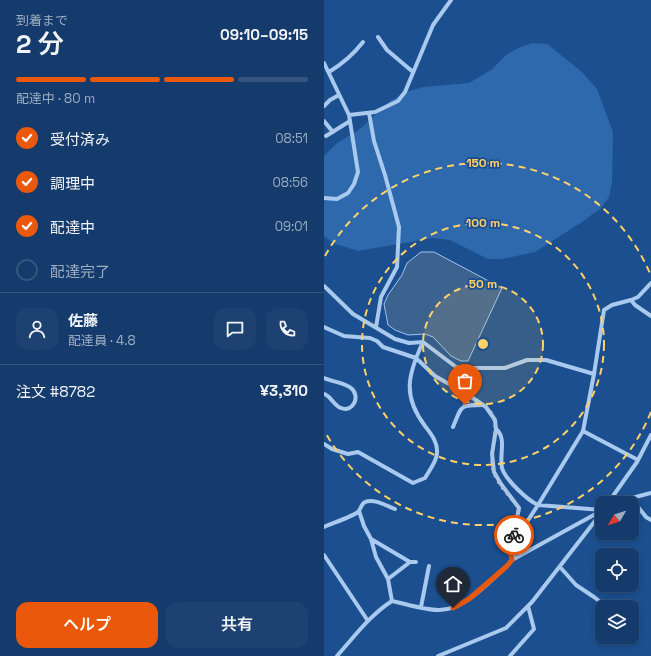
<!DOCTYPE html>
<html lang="ja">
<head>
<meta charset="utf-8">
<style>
	:root { --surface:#143b6b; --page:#1d4271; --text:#f1f3f6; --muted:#9dadc1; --line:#33557e; --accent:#ea580c }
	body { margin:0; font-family:"Space Grotesk","Noto Sans JP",sans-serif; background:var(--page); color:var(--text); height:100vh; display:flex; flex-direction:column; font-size:15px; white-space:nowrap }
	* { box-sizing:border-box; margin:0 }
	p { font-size:13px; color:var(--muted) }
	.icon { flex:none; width:22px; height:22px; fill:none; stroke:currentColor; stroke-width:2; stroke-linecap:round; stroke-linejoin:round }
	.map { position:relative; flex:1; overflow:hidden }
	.panel { display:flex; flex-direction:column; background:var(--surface); width:324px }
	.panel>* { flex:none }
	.needle { width:26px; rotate:231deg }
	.fabs { position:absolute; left:271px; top:496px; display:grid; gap:8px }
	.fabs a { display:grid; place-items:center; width:44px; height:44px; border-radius:8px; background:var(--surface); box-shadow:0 2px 6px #0003,0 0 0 1px var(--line); font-size:20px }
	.pin { position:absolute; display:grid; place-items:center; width:34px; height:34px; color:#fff; margin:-41px -17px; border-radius:50% 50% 50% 0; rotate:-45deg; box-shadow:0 0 4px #0007 }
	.pin .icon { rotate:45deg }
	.courier { position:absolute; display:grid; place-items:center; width:40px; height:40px; margin:-20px; border:3px solid #ea580c; border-radius:50%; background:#fff; color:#222; box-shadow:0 1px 5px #0007 }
	.headline em { font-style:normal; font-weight:600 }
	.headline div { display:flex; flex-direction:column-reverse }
	.headline { display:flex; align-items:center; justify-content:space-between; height:68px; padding:0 16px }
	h1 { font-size:26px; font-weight:600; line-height:30px }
	.bar { display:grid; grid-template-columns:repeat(4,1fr); gap:6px 4px; align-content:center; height:48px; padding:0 16px }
	.bar i { height:5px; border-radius:3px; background:var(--line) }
	.bar .current { background:var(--accent) }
	.bar p { grid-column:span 4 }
	.line { display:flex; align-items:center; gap:10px; padding:0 16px; border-top:1px solid var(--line) }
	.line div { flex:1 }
	.round { display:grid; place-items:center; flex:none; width:42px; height:42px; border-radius:12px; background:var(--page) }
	ol { padding:0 16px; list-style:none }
	li { display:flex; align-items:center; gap:12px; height:44px }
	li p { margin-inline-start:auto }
	li .icon { padding:4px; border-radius:50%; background:var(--accent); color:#fff; stroke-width:4 }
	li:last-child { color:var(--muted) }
	li i { width:22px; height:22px; border:2px solid var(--line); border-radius:50% }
	.button { display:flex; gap:8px; margin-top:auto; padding:8px 16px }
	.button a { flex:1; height:46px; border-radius:12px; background:var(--accent); color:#fff; font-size:16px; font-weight:600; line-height:46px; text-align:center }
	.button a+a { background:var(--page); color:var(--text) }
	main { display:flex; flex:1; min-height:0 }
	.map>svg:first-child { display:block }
	.green { fill:#2e69ad }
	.water { fill:#3c6290; stroke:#9cc4f0 }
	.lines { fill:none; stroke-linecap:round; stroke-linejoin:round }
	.street { stroke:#a9c9ee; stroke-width:4 }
	.done { stroke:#afc1d8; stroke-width:4; stroke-dasharray:0 7.2 }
	.route { stroke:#ea580c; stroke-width:5 }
	.ring { fill:none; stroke:#ffd166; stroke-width:2; stroke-dasharray:7 5 }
	.centre { fill:#ffd166; stroke:#1b4f8f; stroke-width:2 }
	.ring-label { font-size:12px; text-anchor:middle; font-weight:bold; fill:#ffd166; stroke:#1b4f8f; stroke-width:3.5; stroke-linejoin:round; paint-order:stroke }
</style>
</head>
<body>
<main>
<section class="panel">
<div class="headline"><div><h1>2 分</h1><p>到着まで</p></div><em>09:10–09:15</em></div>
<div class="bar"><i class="current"></i><i class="current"></i><i class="current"></i><i></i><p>配達中 · 80 m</p></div>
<ol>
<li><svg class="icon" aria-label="check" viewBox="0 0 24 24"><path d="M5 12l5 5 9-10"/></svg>受付済み<p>08:51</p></li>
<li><svg class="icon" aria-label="check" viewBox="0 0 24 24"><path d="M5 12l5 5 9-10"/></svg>調理中<p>08:56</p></li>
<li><svg class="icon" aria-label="check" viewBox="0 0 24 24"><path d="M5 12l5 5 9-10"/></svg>配達中<p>09:01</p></li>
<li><i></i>配達完了</li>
</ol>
<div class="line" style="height:72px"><a class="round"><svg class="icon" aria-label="person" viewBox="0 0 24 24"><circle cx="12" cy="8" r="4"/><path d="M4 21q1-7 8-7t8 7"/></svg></a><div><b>佐藤</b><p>配達員 · 4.8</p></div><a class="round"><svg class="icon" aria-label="chat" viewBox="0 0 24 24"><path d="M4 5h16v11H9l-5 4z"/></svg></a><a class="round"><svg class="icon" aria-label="phone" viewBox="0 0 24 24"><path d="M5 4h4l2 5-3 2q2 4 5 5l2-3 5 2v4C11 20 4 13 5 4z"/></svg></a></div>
<div class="line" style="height:52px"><div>注文 #8782</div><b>¥3,310</b></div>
<div class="button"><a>ヘルプ</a><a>共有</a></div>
</section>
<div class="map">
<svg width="327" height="656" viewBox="0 0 327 656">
	<rect width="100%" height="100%" fill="#1b4f8f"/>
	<path class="green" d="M208 43 223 44 258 72 273 89 289 132 288 182 285 197 277 208 258 222 211 252 178 259H164L126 240 109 238 34 251 9 243 0 236V156L12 144 36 129 66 101 82 92 99 87 145 83 167 70 182 55 196 47Z"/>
	<path class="water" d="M97 252H110L178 288 144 361H137L127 356 109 337 101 334 84 335 71 330 64 325 60 304 64 295 78 275 83 263Z"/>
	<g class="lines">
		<path class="street" d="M54 37 63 50 89 72
			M0 63 25 115 34 172 30 184 24 193 13 199 0 198
			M5 72C18 64 29 55 39 42
			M0 106 6 100 15 95
			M45 113 50 141 61 175 75 227 73 267 57 297 52 327
			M25 115 51 112 74 101 81 92 109 25 127 0
			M0 121 9 132
			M2 136 26 121
			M0 286 29 314 71 339 85 343 99 342 132 367 140 368H181L203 360H222L270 374 280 310 288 305 307 300 314 297 327 283
			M307 300 311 305 327 316
			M0 327 20 336 46 338 53 341 59 347 92 358 111 376 146 396 162 407 171 420 172 429 168 454 170 472 177 484 195 508 186 551 188 557
			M270 374 259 431 214 505 278 510
			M0 378C8 382 20 382 27 388 37 396 29 413 17 408 10 406 7 396 0 394
			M129 427C138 406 135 405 158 405
			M259 431 314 460
			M0 444 8 449 24 454 34 452 89 483 101 478C105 471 113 461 113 453 114 442 107 434 101 426 78 396 84 374 99 342
			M307 498 322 517 327 520
			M284 503 313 462 327 435
			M293 503 300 500 327 493
			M35 511 40 526 47 539 86 562
			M0 527C9 523 27 517 34 512 37 509 37 504 41 502 50 498 63 506 71 509
			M47 539 52 557 64 579
			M0 555 44 621
			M188 560 277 511
			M236 567 252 585 270 597 283 607
			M68 601 64 579 86 562H92
			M97 607 105 566
			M13 656C30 637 46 615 68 601 82 604 101 610 114 610 140 611 165 582 183 566L188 560 197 531 214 505C203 500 181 479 178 468 175 455 183 438 172 429
			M114 656 182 628 208 602 278 512
			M186 656 210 629 204 606"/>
	</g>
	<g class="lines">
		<path class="done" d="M141 405H159C184 423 162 448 170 472 174 485 187 497 195 508L190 535"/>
		<path class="route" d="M129 608 145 599 183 566 188 560 186 551 190 535"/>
	</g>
	<circle cx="159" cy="344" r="60" fill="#ffd166" fill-opacity=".12"/>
	<g class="ring">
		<circle cx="159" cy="344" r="60"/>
		<circle cx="159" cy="344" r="121"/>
		<path d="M327 412A181 181 0 0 1 1 432M1 256A181 181 0 0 1 327 276"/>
	</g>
	<circle cx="159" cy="344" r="6" class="centre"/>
	<g class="ring-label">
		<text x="159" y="167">150 m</text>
		<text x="159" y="227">100 m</text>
		<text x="159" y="288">50 m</text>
	</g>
</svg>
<div class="fabs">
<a><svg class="needle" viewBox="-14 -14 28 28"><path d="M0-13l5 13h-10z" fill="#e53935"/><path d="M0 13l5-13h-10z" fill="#9dadc1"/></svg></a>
<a><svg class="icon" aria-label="locate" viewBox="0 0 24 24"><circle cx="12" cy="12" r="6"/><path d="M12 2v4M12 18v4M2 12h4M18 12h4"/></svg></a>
<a><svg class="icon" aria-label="layers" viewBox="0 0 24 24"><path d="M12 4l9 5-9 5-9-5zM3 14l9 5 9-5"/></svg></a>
</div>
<div class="pin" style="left:141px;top:405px;background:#ea580c"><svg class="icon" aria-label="bag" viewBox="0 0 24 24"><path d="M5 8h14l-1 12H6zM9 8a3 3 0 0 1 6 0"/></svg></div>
<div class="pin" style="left:129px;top:608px;background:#1f2937"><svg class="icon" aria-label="home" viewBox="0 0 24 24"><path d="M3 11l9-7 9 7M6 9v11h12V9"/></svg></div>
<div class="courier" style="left:190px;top:535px"><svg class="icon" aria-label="bike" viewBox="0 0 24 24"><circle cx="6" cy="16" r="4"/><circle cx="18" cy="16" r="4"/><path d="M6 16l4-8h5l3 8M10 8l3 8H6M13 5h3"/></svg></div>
</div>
</main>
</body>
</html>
